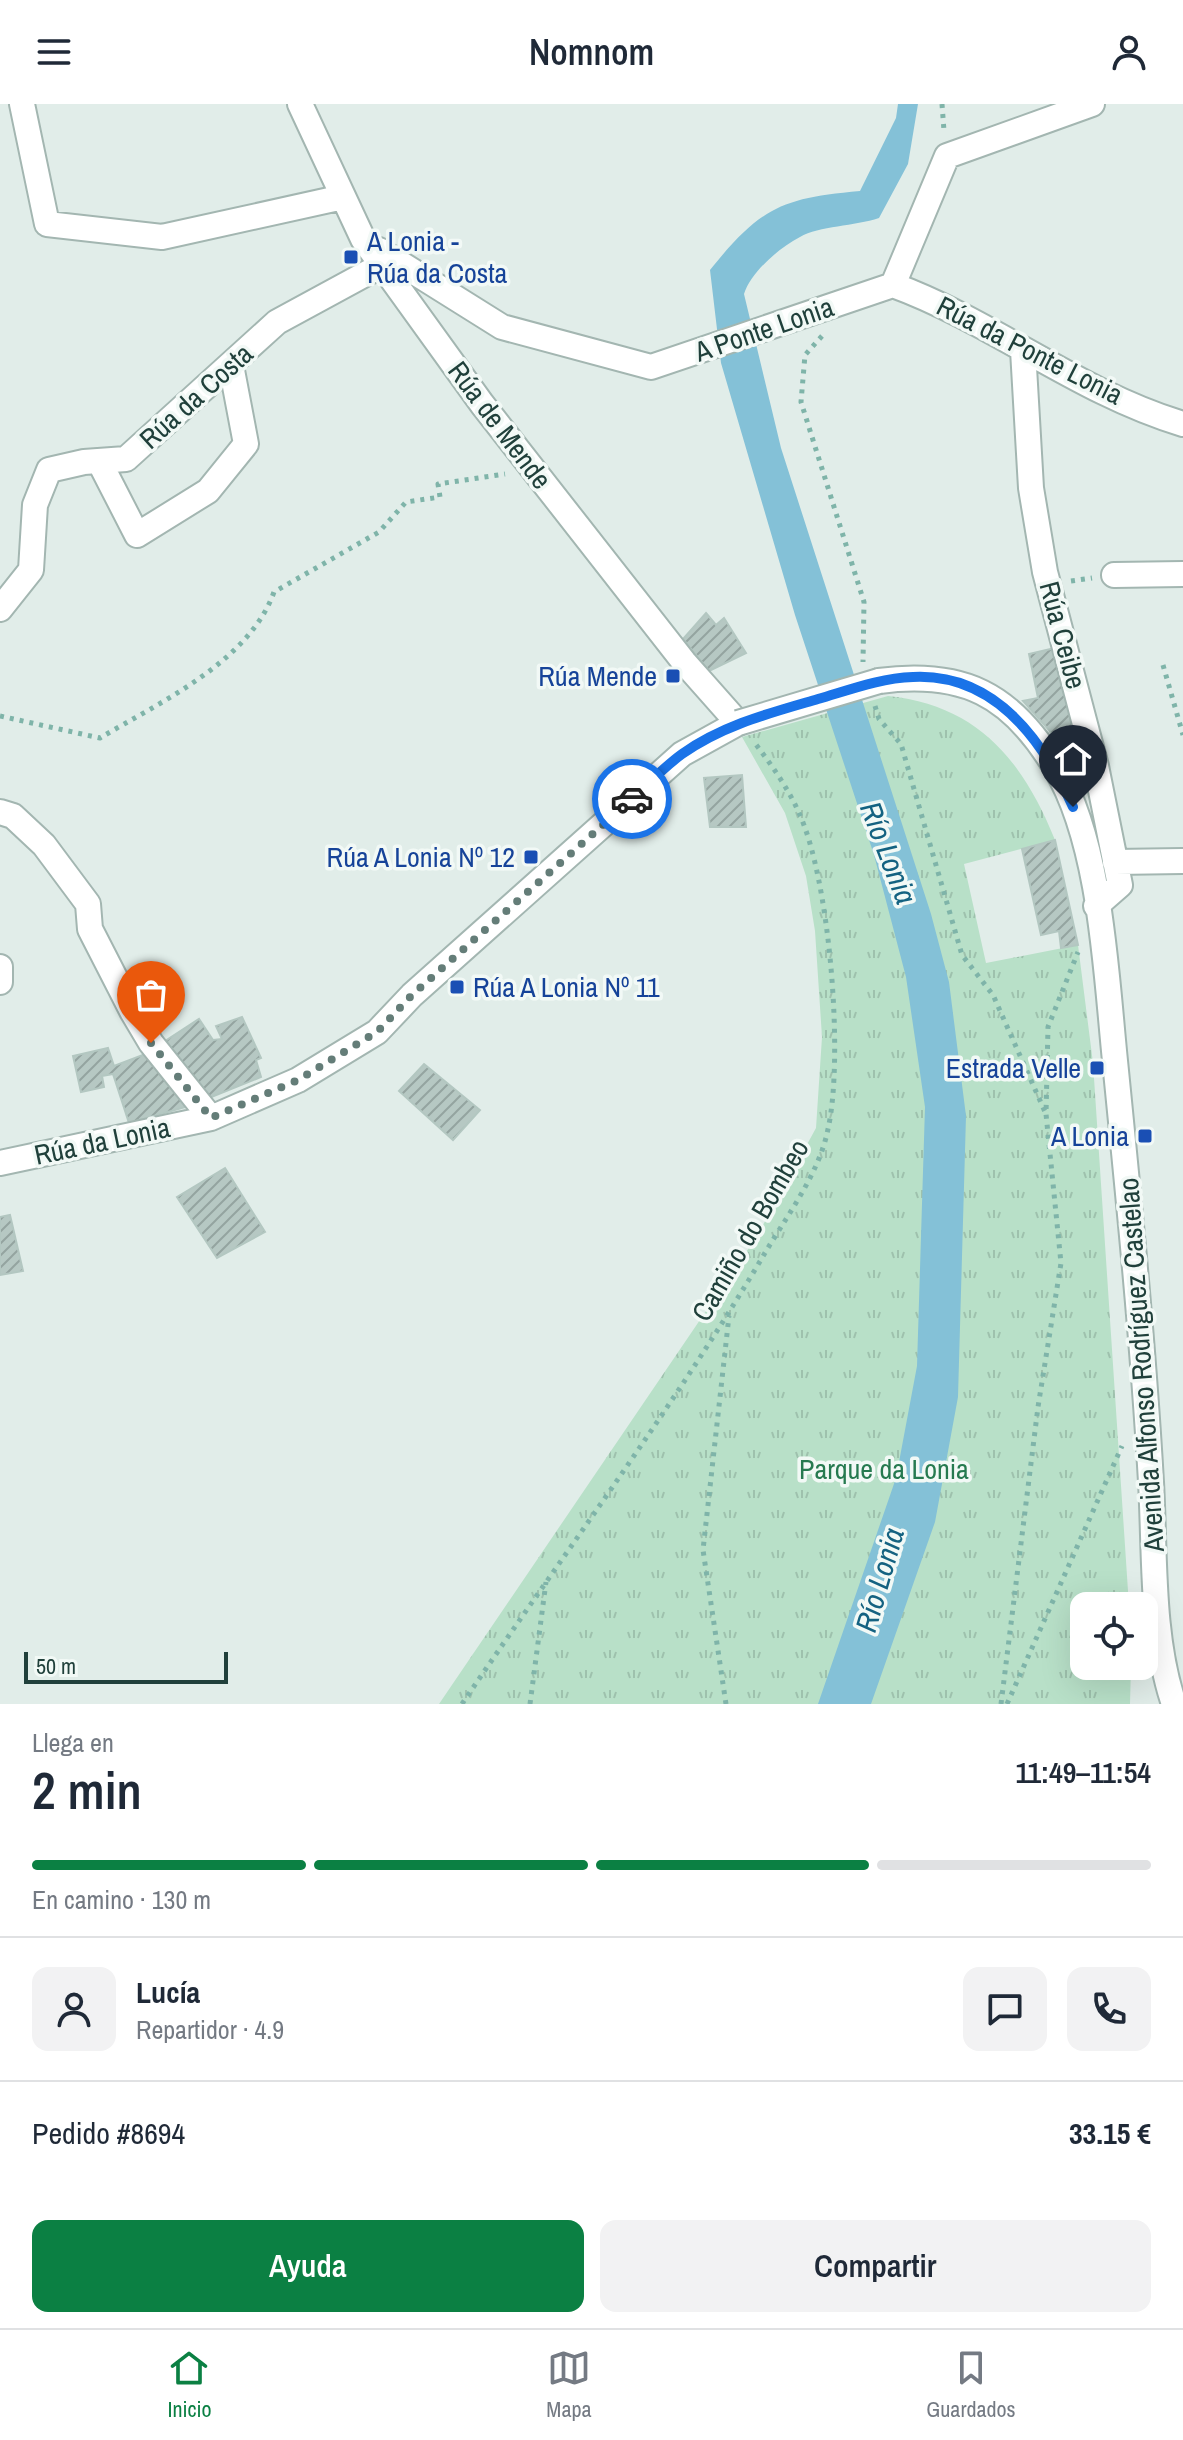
<!DOCTYPE html>
<html lang="es">
<head>
<meta charset="utf-8">
<style>
	:root { --surface:#fff; --page:#f2f2f3; --text:#1f2937; --muted:#747a83; --line:#e0e1e3; --accent:#0b8043 }
	body { margin:0; font-family:"Archivo Narrow",sans-serif; background:var(--page); color:var(--text); height:100vh; display:flex; flex-direction:column; font-size:30px; white-space:nowrap }
	* { box-sizing:border-box; margin:0 }
	p { font-size:26px; color:var(--muted) }
	.icon { flex:none; width:44px; height:44px; fill:none; stroke:currentColor; stroke-width:2; stroke-linecap:round; stroke-linejoin:round }
	.map { position:relative; height:1600px; overflow:hidden }
	.drawer { display:flex; flex-direction:column; background:var(--surface); flex:1 }
	.drawer>* { flex:none }
	.buttons { position:absolute; left:1070px; top:1488px; display:grid; gap:16px }
	.buttons a { display:grid; place-items:center; width:88px; height:88px; border-radius:16px; background:var(--surface); box-shadow:0 8px 32px #0002; font-size:40px }
	.scale { position:absolute; left:24px; bottom:20px; width:204px; box-sizing:border-box; padding-left:8px; border:4px solid #20403b; border-top:0; font-size:22px; line-height:28px; white-space:nowrap; color:#20403b; -webkit-text-stroke:6px #f2f9f6; paint-order:stroke }
	.pin { position:absolute; display:grid; place-items:center; width:68px; height:68px; color:#fff; margin:-82px -34px; border-radius:50% 50% 50% 0; rotate:-45deg; box-shadow:0 0 8px #0007 }
	.pin .icon { rotate:45deg }
	.courier { position:absolute; display:grid; place-items:center; width:80px; height:80px; margin:-40px; border:6px solid #1a73e8; border-radius:50%; background:#fff; color:#222; box-shadow:0 2px 10px #0007 }
	.head em { font-style:normal; font-weight:600 }
	.head div { display:flex; flex-direction:column-reverse }
	.head { display:flex; align-items:center; justify-content:space-between; height:136px; padding:0 32px }
	h1 { font-size:52px; font-weight:600; line-height:60px }
	.bar { display:grid; grid-template-columns:repeat(4,1fr); gap:12px 8px; align-content:center; height:96px; padding:0 32px }
	.bar i { height:10px; border-radius:6px; background:var(--line) }
	.bar .current { background:var(--accent) }
	.bar p { grid-column:span 4 }
	.line { display:flex; align-items:center; gap:20px; padding:0 32px; border-top:2px solid var(--line) }
	.line div { flex:1 }
	.round { display:grid; place-items:center; flex:none; width:84px; height:84px; border-radius:16px; background:var(--page) }
	.action { display:flex; gap:16px; margin-top:auto; padding:16px 32px }
	.action a { flex:1; height:92px; border-radius:16px; background:var(--accent); color:#fff; font-size:32px; font-weight:600; line-height:92px; text-align:center }
	.action a+a { background:var(--page); color:var(--text) }
	header { display:flex; justify-content:space-between; align-items:center; height:104px; padding:0 32px; background:var(--surface); font-size:36px; font-weight:600 }
	.tabs { display:flex; justify-content:space-around; align-items:center; height:112px; border-top:2px solid var(--line); background:var(--surface); font-size:22px; color:var(--muted) }
	.tabs a { display:grid; justify-items:center; gap:4px }
	.tabs .current { color:var(--accent) }
	.map>svg:first-child { display:block }
	.grass { fill:url(#grass-tufts) }
	.water { fill:#84c1d7 }
	.building { fill:url(#building-hatch); stroke:#b3c7c1; stroke-width:2 }
	.lines { fill:none; stroke-linecap:round; stroke-linejoin:round }
	.minor-casing { stroke:#a3b6b1; stroke-width:28 }
	.path { stroke:#7fb4a9; stroke-width:5; stroke-dasharray:4 6; stroke-linecap:butt }
	.minor { stroke:#fff; stroke-width:24 }
	.minor-bridge-casing { stroke:#a3b6b1; stroke-width:28; stroke-linecap:butt }
	.minor-bridge { stroke:#fff; stroke-width:24 }
	.done { stroke:#647d78; stroke-width:8; stroke-dasharray:0 14.4 }
	.route { stroke:#1a73e8; stroke-width:10 }
	.transit-dot { fill:#1a4fb4; stroke:#f2f9f6; stroke-width:3 }
	.labels { text-anchor:middle; stroke-width:7; stroke-linejoin:round; paint-order:stroke }
	.transit-label { font-size:28px; fill:#164399; stroke:#f2f9f6; text-anchor:end }
	.street-label { font-size:28px; fill:#20403b; stroke:#f2f9f6 }
	.park-label { font-size:28px; fill:#267a50; stroke:#f2f9f6 }
	.water-label { font-size:30px; font-style:italic; fill:#146281; stroke:#f2f9f6 }
</style>
</head>
<body>
<header><svg class="icon" aria-label="menu" viewBox="0 0 24 24"><path d="M4 6h16M4 12h16M4 18h16"/></svg>Nomnom<svg class="icon" aria-label="person" viewBox="0 0 24 24"><circle cx="12" cy="8" r="4"/><path d="M4 21q1-7 8-7t8 7"/></svg></header>
<div class="map">
<svg width="1183" height="1600" viewBox="0 0 1183 1600">
	<defs>
		<pattern id="grass-tufts" width="24" height="20" patternUnits="userSpaceOnUse" patternTransform="scale(2)"><rect width="24" height="20" fill="#b8e0c8"/><path d="M3 7l-1-3M5 7V3M7 7l1-3M15 17l-1-3M17 17v-4M19 17l1-3" fill="none" stroke="#9ec1ad"/></pattern>
		<pattern id="building-hatch" width="6" height="6" patternUnits="userSpaceOnUse" patternTransform="scale(2)"><rect width="6" height="6" fill="#b6c8c3"/><path d="M-1 1l2-2M0 6l6-6M5 7l2-2" fill="none" stroke="#94a4a0"/></pattern>
	</defs>
	<rect width="100%" height="100%" fill="#e1ede9"/>
	<path class="grass" d="M888 592C978 601 1023 657 1055 736L964 760 986 859 1078 841 1093 959 1129 1502H1084V1562H1131L1130 1600H439L757 1132 816 1024 822 933 815 827 806 772 785 709 742 633Z"/>
	<path class="water" d="M898 0H918L908 60 879 114C855 122 819 122 800 133 779 144 751 168 744 190L781 344 931 810 949 878 966 1012 958 1293 935 1418 871 1600H818L896 1374 917 1262 925 1003 906 873 874 751 795 511 721 259 710 166C760 104 781 94 860 87L896 14Z"/>
	<path class="building" d="M706 509 716 521 724 514 746 549 709 567 683 535Z
		M1055 544 1087 658 1069 659 1049 626 1023 597 1038 594 1029 550Z
		M742 671 746 723H710L704 674Z
		M1055 736 1078 841 1061 844 1059 827 1041 831 1022 745Z
		M242 913 261 954 256 956 261 973 199 998 156 943 199 915 213 936 222 935 216 922Z
		M108 944 114 962 156 946 196 1000 129 1019 113 970 102 972 104 983 81 988 73 952Z
		M424 960 480 1006 453 1036 399 987Z
		M225 1064 265 1128 217 1154 177 1093Z
		M10 1111 23 1167 0 1171V1113Z"/>
	<g class="lines">
		<defs>
			<path id="minor" d="M22 0 47 120 162 133 343 93
				M379 146 502 223 651 263 893 181C994 218 1079 289 1183 320
				M893 181 947 52 1092 0
				M1023 246 1031 384 1045 468 1096 662 1120 781 1096 802
				M99 357 137 431 208 387 246 340 231 261
				M1114 471 1183 470
				M0 505 31 466 35 401 49 366 84 358 126 355 277 218 382 161
				M879 577C963 566 1011 590 1055 663 1101 739 1106 869 1115 957 1129 1097 1143 1238 1151 1378 1155 1448 1151 1534 1174 1600
				M0 708 13 712 44 741 88 800 90 825 132 907 151 939 211 1014
				M1115 758 1183 757
				M0 863V878
				M0 1059 211 1014 298 976 377 928 412 891 682 650 738 619 684 558 482 300 363 135 300 0"/>
		</defs>
		<use href="#minor" class="minor-casing"/>
		<path class="path" d="M942 0 944 27
			M822 232 805 251 801 298 864 498 863 558
			M1071 477 1092 474
			M1163 561 1183 631
			M875 602 879 615 901 640 962 851 993 891 1046 1010
			M0 612 100 634C160 598 249 558 274 488L379 428 406 398 440 393 438 380 505 370
			M462 1600C562 1452 671 1307 762 1154 785 1114 819 1071 828 1025 844 954 830 776 799 709 788 684 771 660 754 638
			M530 1600 546 1478
			M726 1600 703 1446 729 1212
			M1001 1600 1038 1303 1061 1159 1046 1010 1048 923 1078 848
			M1007 1600 1122 1342"/>
		<use href="#minor" class="minor"/>
		<defs>
			<path id="minor-bridge" d="M738 619 879 577"/>
		</defs>
		<use href="#minor-bridge" class="minor-bridge-casing"/>
		<use href="#minor-bridge" class="minor-bridge"/>
	</g>
	<g class="lines">
		<path class="done" d="M151 939 211 1014 298 976 377 928 412 891 632 695"/>
		<path class="route" d="M632 695C648 680 664 663 682 650 723 621 770 609 818 595 849 586 880 574 913 573 994 569 1043 636 1073 703"/>
	</g>
	<g class="transit-dot">
		<rect x="343" y="145" width="16" height="16" rx="4"/>
		<rect x="665" y="564" width="16" height="16" rx="4"/>
		<rect x="523" y="745" width="16" height="16" rx="4"/>
		<rect x="449" y="875" width="16" height="16" rx="4"/>
		<rect x="1089" y="956" width="16" height="16" rx="4"/>
		<rect x="1137" y="1024" width="16" height="16" rx="4"/>
	</g>
	<g class="labels">
		<g class="transit-label">
			<text x="367" y="147" text-anchor="start">A Lonia -<tspan x="367" dy="32">Rúa da Costa</tspan></text>
			<text x="657" y="582">Rúa Mende</text>
			<text x="515" y="763">Rúa A Lonia Nº 12</text>
			<text x="473" y="893" text-anchor="start">Rúa A Lonia Nº 11</text>
			<text x="1081" y="974">Estrada Velle</text>
			<text x="1129" y="1042">A Lonia</text>
		</g>
		<g class="street-label">
			<text transform="translate(764 225) rotate(-19)" y="10">A Ponte Lonia</text>
			<text transform="translate(1030 246) rotate(27)" y="10">Rúa da Ponte Lonia</text>
			<text transform="translate(196 292) rotate(-42)" y="10">Rúa da Costa</text>
			<text transform="translate(500 321) rotate(53)" y="10">Rúa de Mende</text>
			<text transform="translate(1063 531) rotate(75)" y="10">Rúa Ceibe</text>
			<text transform="translate(102 1037) rotate(-12)" y="10">Rúa da Lonia</text>
			<text transform="translate(750 1126) rotate(-60)" y="10">Camiño do Bombeo</text>
			<text transform="translate(1141 1261) rotate(-94)" y="10">Avenida Alfonso Rodríguez Castelao</text>
		</g>
		<g class="park-label">
			<text x="884" y="1375">Parque da Lonia</text>
		</g>
		<g class="water-label">
			<text transform="translate(888 749) rotate(69)" y="10">Río Lonia</text>
			<text transform="translate(880 1476) rotate(-74)" y="10">Río Lonia</text>
		</g>
	</g>
</svg>
<div class="buttons">
<a><svg class="icon" aria-label="locate" viewBox="0 0 24 24"><circle cx="12" cy="12" r="6"/><path d="M12 2v4M12 18v4M2 12h4M18 12h4"/></svg></a>
</div>
<div class="scale">50 m</div>
<div class="pin" style="left:151px;top:939px;background:#ea580c"><svg class="icon" aria-label="bag" viewBox="0 0 24 24"><path d="M5 8h14l-1 12H6zM9 8a3 3 0 0 1 6 0"/></svg></div>
<div class="pin" style="left:1073px;top:703px;background:#1f2937"><svg class="icon" aria-label="home" viewBox="0 0 24 24"><path d="M3 11l9-7 9 7M6 9v11h12V9"/></svg></div>
<div class="courier" style="left:632px;top:695px"><svg class="icon" aria-label="car" viewBox="0 0 24 24"><path d="M5 17H2v-5l4-1 3-4h7l3 4 3 1v5h-3M9 17h6M6 11h13"/><circle cx="7" cy="17" r="2"/><circle cx="17" cy="17" r="2"/></svg></div>
</div>
<section class="drawer">
<div class="head"><div><h1>2 min</h1><p>Llega en</p></div><em>11:49–11:54</em></div>
<div class="bar"><i class="current"></i><i class="current"></i><i class="current"></i><i></i><p>En camino · 130 m</p></div>
<div class="line" style="height:144px"><a class="round"><svg class="icon" aria-label="person" viewBox="0 0 24 24"><circle cx="12" cy="8" r="4"/><path d="M4 21q1-7 8-7t8 7"/></svg></a><div><b>Lucía</b><p>Repartidor · 4.9</p></div><a class="round"><svg class="icon" aria-label="chat" viewBox="0 0 24 24"><path d="M4 5h16v11H9l-5 4z"/></svg></a><a class="round"><svg class="icon" aria-label="phone" viewBox="0 0 24 24"><path d="M5 4h4l2 5-3 2q2 4 5 5l2-3 5 2v4C11 20 4 13 5 4z"/></svg></a></div>
<div class="line" style="height:104px"><div>Pedido #8694</div><b>33.15 €</b></div>
<div class="action"><a>Ayuda</a><a>Compartir</a></div>
</section>
<nav class="tabs">
<a class="current"><svg class="icon" aria-label="home" viewBox="0 0 24 24"><path d="M3 11l9-7 9 7M6 9v11h12V9"/></svg>Inicio</a>
<a><svg class="icon" aria-label="map" viewBox="0 0 24 24"><path d="M3 6l6-2 6 2 6-2v14l-6 2-6-2-6 2zM9 4v14M15 6v14"/></svg>Mapa</a>
<a><svg class="icon" aria-label="saved" viewBox="0 0 24 24"><path d="M7 4h10v16l-5-4-5 4z"/></svg>Guardados</a>
</nav>
</body>
</html>
